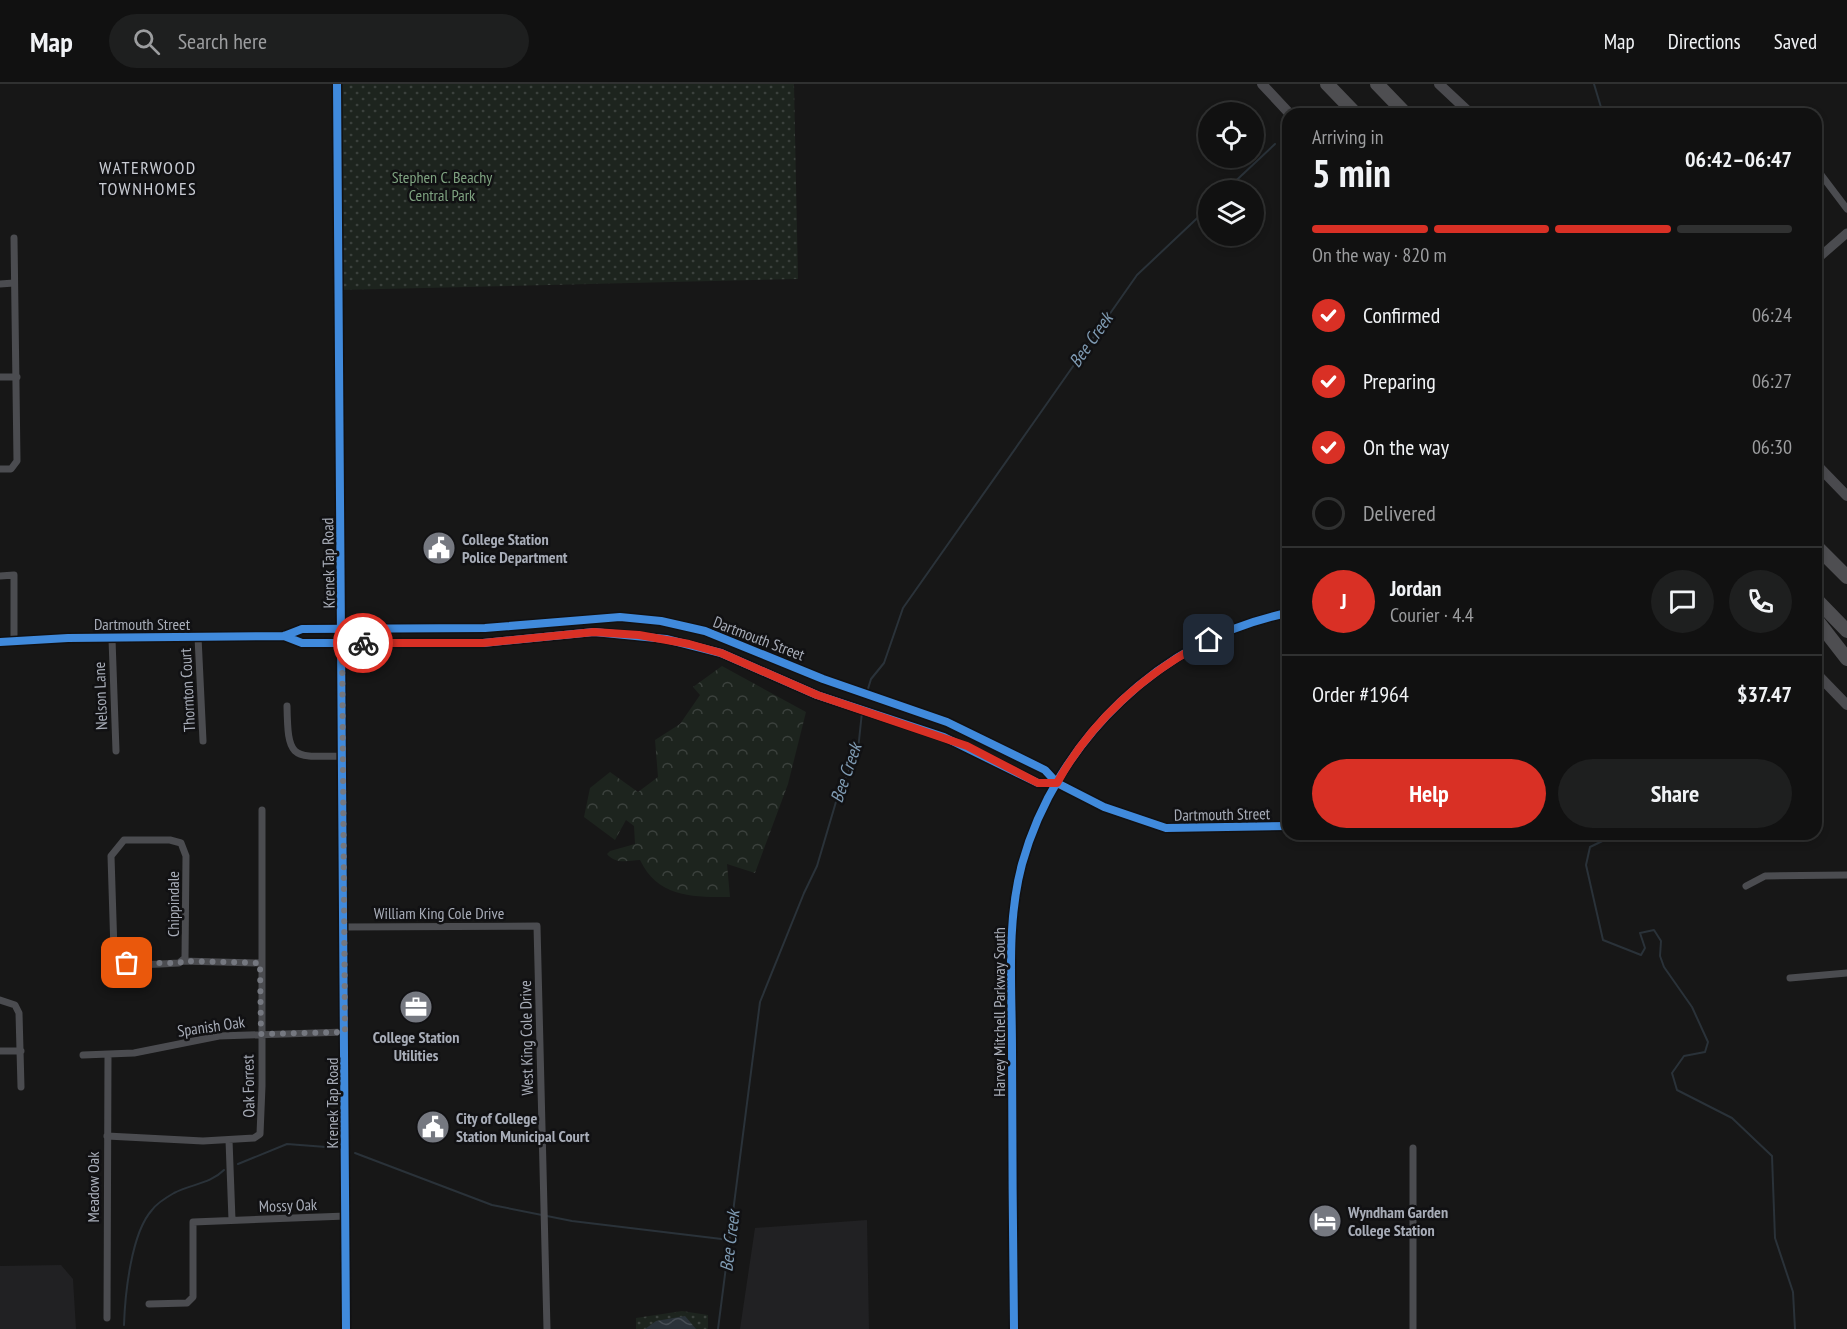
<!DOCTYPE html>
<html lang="en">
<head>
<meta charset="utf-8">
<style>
	:root { --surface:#111; --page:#1e1f1f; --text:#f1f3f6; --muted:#9c9d9f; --line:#303131; --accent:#d93025 }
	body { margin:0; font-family:"PT Sans Narrow",sans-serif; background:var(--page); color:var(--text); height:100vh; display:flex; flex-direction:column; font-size:22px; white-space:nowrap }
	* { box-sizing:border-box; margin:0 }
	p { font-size:20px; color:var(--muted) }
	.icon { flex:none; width:33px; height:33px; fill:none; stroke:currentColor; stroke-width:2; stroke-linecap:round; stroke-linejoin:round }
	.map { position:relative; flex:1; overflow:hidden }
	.side { position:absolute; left:1282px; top:24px; width:540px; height:732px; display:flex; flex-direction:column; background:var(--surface); border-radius:18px; box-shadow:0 3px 9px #0003,0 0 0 2px var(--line) }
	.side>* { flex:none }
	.fabs { position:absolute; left:1198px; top:18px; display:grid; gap:12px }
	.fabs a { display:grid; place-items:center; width:66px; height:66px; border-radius:50%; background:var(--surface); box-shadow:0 3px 9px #0003,0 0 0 2px var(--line); font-size:30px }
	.pin { position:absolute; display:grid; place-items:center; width:51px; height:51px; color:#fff; margin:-26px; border-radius:12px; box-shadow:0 3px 9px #0006 }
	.courier { position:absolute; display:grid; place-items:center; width:60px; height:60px; margin:-30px; border:4px solid #d93025; border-radius:50%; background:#fff; color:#222; box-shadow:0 2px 8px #0007 }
	.head em { font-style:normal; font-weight:800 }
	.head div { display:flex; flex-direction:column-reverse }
	.head { display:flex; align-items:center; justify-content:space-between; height:102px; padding:0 30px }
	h1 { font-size:39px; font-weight:800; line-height:45px }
	.bar { display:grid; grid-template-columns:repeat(4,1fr); gap:9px 6px; align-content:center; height:72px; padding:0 30px }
	.bar i { height:8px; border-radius:4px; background:var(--line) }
	.bar .on { background:var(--accent) }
	.bar p { grid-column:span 4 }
	.line { display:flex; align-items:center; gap:15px; padding:0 30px; border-top:2px solid var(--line) }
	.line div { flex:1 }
	.round { display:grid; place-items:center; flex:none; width:63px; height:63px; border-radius:32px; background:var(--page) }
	ol { padding:0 30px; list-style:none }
	li { display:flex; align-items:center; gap:18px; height:66px }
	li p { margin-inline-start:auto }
	li .icon { padding:6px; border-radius:50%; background:var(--accent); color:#fff; stroke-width:4 }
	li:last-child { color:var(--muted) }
	li i { width:33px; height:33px; border:3px solid var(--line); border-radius:50% }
	.primary-button { display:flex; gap:12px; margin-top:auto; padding:12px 30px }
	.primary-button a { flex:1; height:69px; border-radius:36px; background:var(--accent); color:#fff; font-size:24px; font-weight:800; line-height:69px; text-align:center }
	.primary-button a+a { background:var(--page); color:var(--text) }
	header { display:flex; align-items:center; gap:36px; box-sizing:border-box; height:84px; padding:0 30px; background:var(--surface); border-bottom:2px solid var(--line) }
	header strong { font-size:28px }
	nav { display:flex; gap:33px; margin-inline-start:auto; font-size:21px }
	.search { width:420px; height:54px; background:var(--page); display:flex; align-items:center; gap:15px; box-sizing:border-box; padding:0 21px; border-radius:33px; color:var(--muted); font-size:22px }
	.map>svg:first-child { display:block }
	.built { fill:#212123 }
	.forest { fill:url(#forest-crowns) }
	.park { fill:url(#park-dots) }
	.water { fill:url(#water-waves) }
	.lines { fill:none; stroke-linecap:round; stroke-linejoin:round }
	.stream { stroke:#2a3239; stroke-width:2 }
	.minor { stroke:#4b4c50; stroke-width:7 }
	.tertiary { stroke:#4b4c50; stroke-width:9 }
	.secondary { stroke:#4a4a4e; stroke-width:10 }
	.primary { stroke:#4d4f52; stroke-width:10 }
	.motorway { stroke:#4e4e51; stroke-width:14 }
	.cycleway-casing { stroke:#111113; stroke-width:11 }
	.cycleway { stroke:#408adc; stroke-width:8 }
	.done { stroke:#757880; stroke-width:6; stroke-dasharray:0 10.8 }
	.route { stroke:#d93025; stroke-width:8 }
	.labels { text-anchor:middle; stroke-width:5; stroke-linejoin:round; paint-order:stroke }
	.park-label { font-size:16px; fill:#7fa381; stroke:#111113 }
	.poi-label { font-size:16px; font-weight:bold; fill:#a8adb8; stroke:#111113; text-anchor:start }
	.street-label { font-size:16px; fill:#a8adb8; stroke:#111113 }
	.neighbourhood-label { font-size:18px; letter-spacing:1.5px; fill:#c9ccd4; stroke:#111113 }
	.water-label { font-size:18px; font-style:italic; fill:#7f9bb3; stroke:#111113 }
</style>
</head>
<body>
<header>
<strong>Map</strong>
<div class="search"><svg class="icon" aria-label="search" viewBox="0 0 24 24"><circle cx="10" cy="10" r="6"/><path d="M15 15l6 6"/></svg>Search here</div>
<nav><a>Map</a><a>Directions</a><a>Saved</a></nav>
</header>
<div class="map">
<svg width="1847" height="1245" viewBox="0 0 1847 1245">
	<defs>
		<pattern id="forest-crowns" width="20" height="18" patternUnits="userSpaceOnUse" patternTransform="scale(1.5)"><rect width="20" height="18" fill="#1d241e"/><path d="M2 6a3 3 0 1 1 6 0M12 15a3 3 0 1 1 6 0" fill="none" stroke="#3b413d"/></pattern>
		<pattern id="park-dots" width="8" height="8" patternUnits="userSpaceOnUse" patternTransform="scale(1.5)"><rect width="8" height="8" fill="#1d241e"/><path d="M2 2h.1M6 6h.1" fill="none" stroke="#3b413d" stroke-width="1.8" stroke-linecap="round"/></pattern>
		<pattern id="water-waves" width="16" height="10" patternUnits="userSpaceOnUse" patternTransform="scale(1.5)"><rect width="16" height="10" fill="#2a3239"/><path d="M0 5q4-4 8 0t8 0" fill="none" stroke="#464d54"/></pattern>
	</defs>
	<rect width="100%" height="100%" fill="#171717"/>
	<path class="built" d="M867 1136 869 1245H740L755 1144Z
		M61 1181 73 1195 76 1245H0V1182Z"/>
	<path class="forest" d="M722 582 806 628 788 700 755 789 727 780 730 813C693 813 658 814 640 776 627 777 615 780 607 770L610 767 635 760 634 742 626 736 615 756 584 733 590 704 610 688 638 708 658 693 655 656 680 640 700 611 693 603Z"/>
	<path class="park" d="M340 0H794L798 195 339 206Z
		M682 1227 708 1231V1245H636V1234Z"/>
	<path class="water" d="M685 1232 696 1245H645L656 1237Z"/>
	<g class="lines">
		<path class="stream" d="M1594 0 1603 30
			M1226 106 1275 60
			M867 608 871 595 884 579 903 524 1041 328 1137 191 1209 123
			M1617 750 1590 763 1586 781 1603 856 1641 871 1645 864 1640 849 1654 846 1661 857 1660 872 1664 883 1692 923 1708 958 1705 968 1684 972 1672 989 1677 1006 1732 1034 1772 1072 1775 1154 1793 1208 1795 1245
			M355 1069 492 1121 572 1137 730 1156
			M238 1080 287 1060 339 1064
			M124 1241C125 1211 131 1149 152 1126 157 1119 167 1113 174 1109 191 1100 210 1100 224 1086
			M718 1245 760 918 804 809 817 782 838 711 858 666 862 628"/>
		<path class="minor" d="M1816 84 1847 125
			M0 200 14 199
			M0 293H17
			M0 385H11L17 377 14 154
			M0 492 14 491V556
			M198 553 203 657
			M112 555 116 667
			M287 622C288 676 291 673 343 672
			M1057 699 1111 726 1166 744 1288 742
			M124 756H170L181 759 186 772 185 874 179 879C160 879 123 887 114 867L111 772Z
			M1746 802 1765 792 1847 791
			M342 843 537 842 547 1245
			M182 877 260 879
			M1790 894 1847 889
			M0 916 15 921 19 929 21 1003
			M0 967H21
			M83 971 134 969 219 952 345 948
			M107 1052 203 1057 254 1054 260 1050 262 1002V726
			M229 1056 232 1136
			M1413 1064V1245
			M149 1220 187 1219 193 1213V1138L346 1132
			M107 1234 108 972"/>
		<path class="tertiary" d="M337 0 346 1245
			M1816 176 1847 149
			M284 552 302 559H483L594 548 666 555 721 569 817 611 944 653 1038 699H1057
			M0 558 68 554 284 552 302 545 485 544 620 533 661 537 705 547 823 595 947 638 1045 686 1057 699"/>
		<path class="secondary" d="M1262 0 1290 30
			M1439 0 1471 30
			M1816 380 1847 412
			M1816 589 1847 621"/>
		<path class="primary" d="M1014 1245C1013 1152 1012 1058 1012 965 1012 903 1006 840 1022 780 1056 657 1162 554 1288 529"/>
		<path class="motorway" d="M1327 0 1356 30
			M1377 0 1406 30
			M1816 462 1847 493
			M1816 515 1847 547
			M1816 535 1847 575"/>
		<defs>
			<path id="cycleway" d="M337 0 346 1245
				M284 552 302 559H483L594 548 666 555 721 569 817 611 944 653 1038 699H1057
				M0 558 68 554 284 552 302 545 485 544 620 533 661 537 705 547 823 595 947 638 1045 686 1057 699 1104 723 1166 744 1288 742
				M1014 1245C1013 1152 1012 1058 1012 965 1012 903 1006 840 1022 780 1056 657 1162 554 1288 529"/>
		</defs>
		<use href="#cycleway" class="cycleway-casing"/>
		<use href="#cycleway" class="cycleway"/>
	</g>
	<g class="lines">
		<path class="done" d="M127 879H180L182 877 260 879 261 950 345 948 342 559H363"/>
		<path class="route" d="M363 559H483L594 548 639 551 689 560 721 569 817 611 967 662 1038 699H1057C1091 637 1146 588 1209 556"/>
	</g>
	<defs>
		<symbol id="civic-disc" viewBox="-11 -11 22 22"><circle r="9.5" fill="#757880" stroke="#111113"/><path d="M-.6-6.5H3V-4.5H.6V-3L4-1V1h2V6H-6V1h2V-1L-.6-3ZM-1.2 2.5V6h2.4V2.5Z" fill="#fff"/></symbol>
		<symbol id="office-disc" viewBox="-11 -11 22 22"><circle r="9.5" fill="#757880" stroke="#111113"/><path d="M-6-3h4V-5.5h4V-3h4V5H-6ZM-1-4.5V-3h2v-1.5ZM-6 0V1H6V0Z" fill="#fff"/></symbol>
		<symbol id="hotel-disc" viewBox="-11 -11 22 22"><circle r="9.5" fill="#757880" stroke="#111113"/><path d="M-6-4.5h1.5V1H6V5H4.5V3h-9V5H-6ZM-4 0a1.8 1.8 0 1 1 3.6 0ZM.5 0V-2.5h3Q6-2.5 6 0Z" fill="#fff"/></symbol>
	</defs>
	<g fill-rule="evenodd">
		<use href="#civic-disc" x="420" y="445" width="38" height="38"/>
		<use href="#office-disc" x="397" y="904" width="38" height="38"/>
		<use href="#civic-disc" x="414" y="1024" width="38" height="38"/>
		<use href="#hotel-disc" x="1306" y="1118" width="38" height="38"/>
	</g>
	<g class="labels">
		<g class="park-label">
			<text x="442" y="99">Stephen C. Beachy<tspan x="442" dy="18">Central Park</tspan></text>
		</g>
		<g class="poi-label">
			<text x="462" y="461">College Station<tspan x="462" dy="18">Police Department</tspan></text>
			<text x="416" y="959" text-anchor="middle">College Station<tspan x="416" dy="18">Utilities</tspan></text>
			<text x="456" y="1040">City of College<tspan x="456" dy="18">Station Municipal Court</tspan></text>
			<text x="1348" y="1134">Wyndham Garden<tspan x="1348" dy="18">College Station</tspan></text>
		</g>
		<g class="street-label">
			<text transform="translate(328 479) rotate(-91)" y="6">Krenek Tap Road</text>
			<text x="142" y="546">Dartmouth Street</text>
			<text transform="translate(759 554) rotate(21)" y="6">Dartmouth Street</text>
			<text transform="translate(187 606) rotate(-93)" y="6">Thornton Court</text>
			<text transform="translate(100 612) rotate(-92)" y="6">Nelson Lane</text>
			<text transform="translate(1222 730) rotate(-1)" y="6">Dartmouth Street</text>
			<text transform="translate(173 820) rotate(-90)" y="6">Chippindale</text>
			<text x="439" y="835">William King Cole Drive</text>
			<text transform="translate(999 928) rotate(-90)" y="6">Harvey Mitchell Parkway South</text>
			<text transform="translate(211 942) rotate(-8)" y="6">Spanish Oak</text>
			<text transform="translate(526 954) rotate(-91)" y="6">West King Cole Drive</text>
			<text transform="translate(248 1002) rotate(-91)" y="6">Oak Forrest</text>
			<text transform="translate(332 1019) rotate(-90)" y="6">Krenek Tap Road</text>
			<text transform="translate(93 1103) rotate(-90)" y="6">Meadow Oak</text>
			<text transform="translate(288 1121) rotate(-2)" y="6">Mossy Oak</text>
		</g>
		<g class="neighbourhood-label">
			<text x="148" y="90">WATERWOOD<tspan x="148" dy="21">TOWNHOMES</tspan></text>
		</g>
		<g class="water-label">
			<text transform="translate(1091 256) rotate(-55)" y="6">Bee Creek</text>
			<text transform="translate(846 689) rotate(-71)" y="6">Bee Creek</text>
			<text transform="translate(730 1157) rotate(-83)" y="6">Bee Creek</text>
		</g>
	</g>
</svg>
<div class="fabs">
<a><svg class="icon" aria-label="locate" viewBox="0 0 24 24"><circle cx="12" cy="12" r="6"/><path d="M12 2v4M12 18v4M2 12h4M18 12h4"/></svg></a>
<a><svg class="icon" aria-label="layers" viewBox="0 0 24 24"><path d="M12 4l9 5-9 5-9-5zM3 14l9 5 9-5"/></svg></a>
</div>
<div class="pin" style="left:127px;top:879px;background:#ea580c"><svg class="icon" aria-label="bag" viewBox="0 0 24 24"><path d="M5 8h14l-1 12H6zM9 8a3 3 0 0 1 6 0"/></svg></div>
<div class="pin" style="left:1209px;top:556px;background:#1f2937"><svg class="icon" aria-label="home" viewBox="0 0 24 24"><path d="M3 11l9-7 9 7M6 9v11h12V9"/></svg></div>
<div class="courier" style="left:363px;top:559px"><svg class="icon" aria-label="bike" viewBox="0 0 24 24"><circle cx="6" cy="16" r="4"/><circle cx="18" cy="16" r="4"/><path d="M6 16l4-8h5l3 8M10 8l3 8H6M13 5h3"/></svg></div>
<section class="side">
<div class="head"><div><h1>5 min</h1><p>Arriving in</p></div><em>06:42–06:47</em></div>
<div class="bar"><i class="on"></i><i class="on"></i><i class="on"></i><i></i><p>On the way · 820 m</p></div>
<ol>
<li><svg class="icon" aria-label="check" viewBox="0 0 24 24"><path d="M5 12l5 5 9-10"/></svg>Confirmed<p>06:24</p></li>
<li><svg class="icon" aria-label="check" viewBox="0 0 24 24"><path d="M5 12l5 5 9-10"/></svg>Preparing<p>06:27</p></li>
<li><svg class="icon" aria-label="check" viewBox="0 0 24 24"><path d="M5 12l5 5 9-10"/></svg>On the way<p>06:30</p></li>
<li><i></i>Delivered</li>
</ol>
<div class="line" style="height:108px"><b class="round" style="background:var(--accent);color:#fff">J</b><div><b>Jordan</b><p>Courier · 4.4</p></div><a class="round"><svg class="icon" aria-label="chat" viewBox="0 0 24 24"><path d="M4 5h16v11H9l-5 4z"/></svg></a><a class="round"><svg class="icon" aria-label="phone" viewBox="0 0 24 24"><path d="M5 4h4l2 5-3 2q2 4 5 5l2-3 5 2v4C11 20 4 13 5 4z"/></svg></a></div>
<div class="line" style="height:78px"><div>Order #1964</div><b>$37.47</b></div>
<div class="primary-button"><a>Help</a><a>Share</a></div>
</section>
</div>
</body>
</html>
